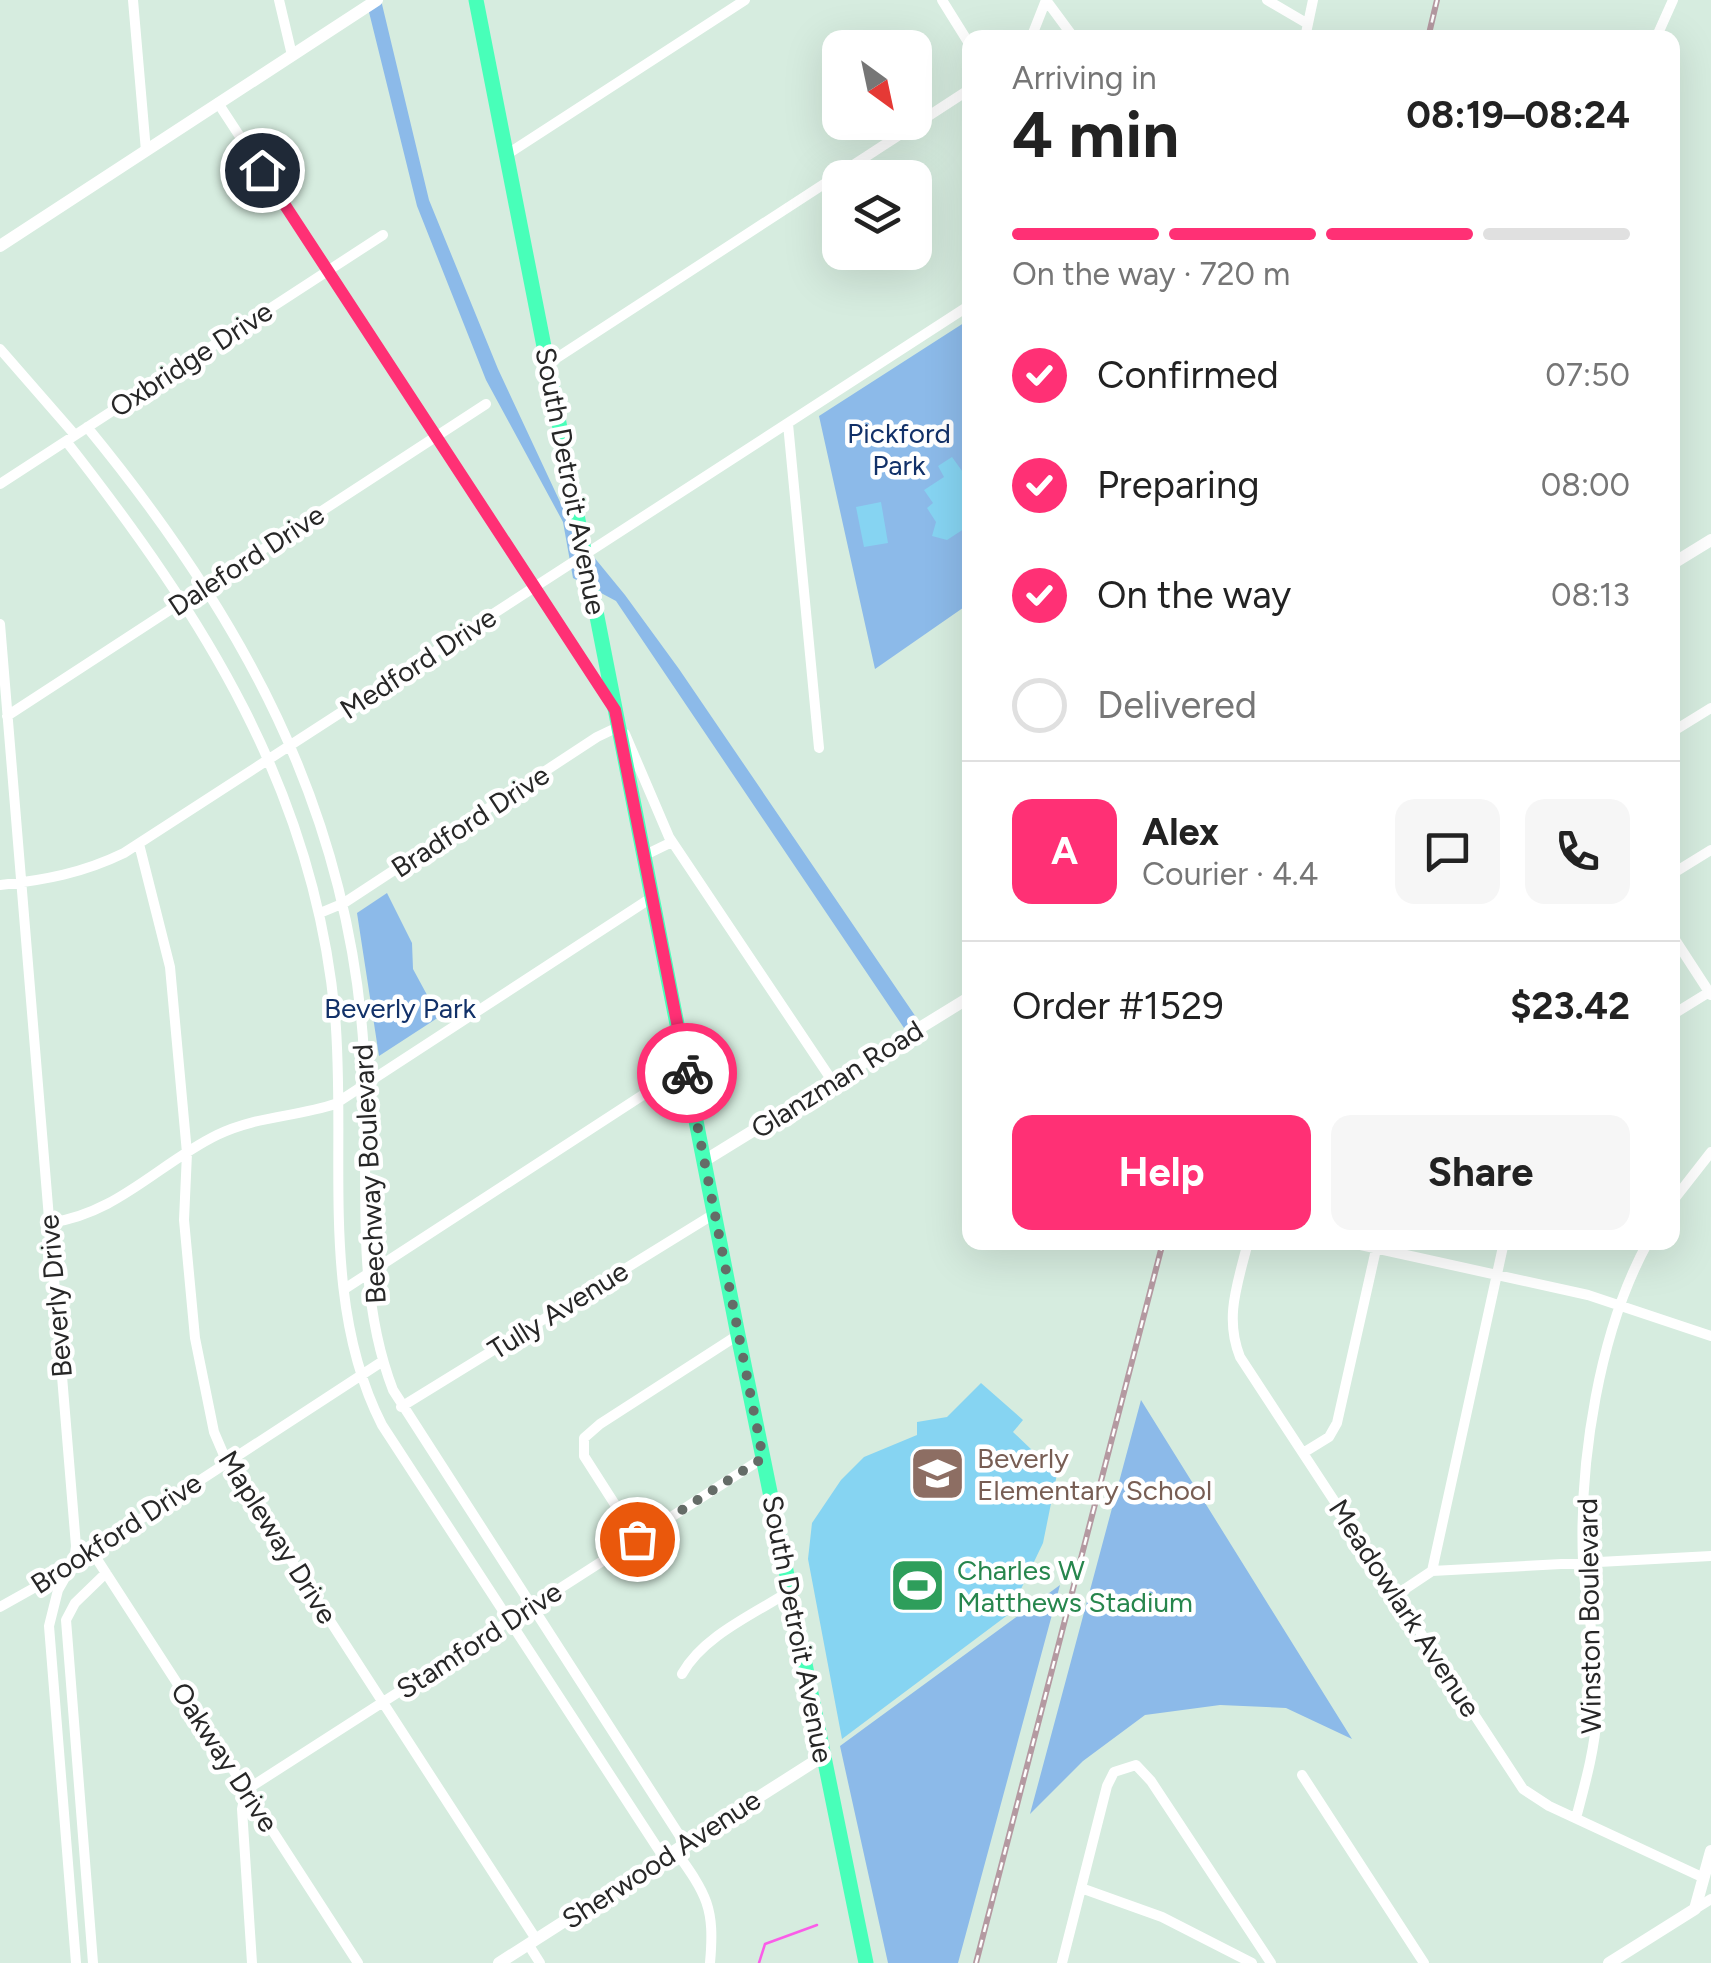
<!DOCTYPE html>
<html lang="en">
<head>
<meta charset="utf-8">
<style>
	:root { --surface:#fff; --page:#f6f6f6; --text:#222; --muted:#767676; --line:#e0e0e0; --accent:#ff3075 }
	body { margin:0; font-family:Figtree,sans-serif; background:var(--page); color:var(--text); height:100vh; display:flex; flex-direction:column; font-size:38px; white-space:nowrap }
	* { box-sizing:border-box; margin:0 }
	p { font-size:32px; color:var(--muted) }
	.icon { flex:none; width:55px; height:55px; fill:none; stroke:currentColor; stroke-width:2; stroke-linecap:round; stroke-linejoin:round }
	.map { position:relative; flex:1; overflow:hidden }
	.details { position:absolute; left:962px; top:30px; width:718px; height:1220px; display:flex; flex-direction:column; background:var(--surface); border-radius:20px; box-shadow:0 10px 40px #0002 }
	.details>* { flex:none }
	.needle { width:65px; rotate:147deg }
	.fabs { position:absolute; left:822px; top:30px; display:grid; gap:20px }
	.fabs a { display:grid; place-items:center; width:110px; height:110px; border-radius:20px; background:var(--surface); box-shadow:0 10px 40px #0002; font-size:50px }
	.pin { position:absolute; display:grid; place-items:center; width:85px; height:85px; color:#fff; margin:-42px; border:5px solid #fff; border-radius:50%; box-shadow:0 2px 10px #0007 }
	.courier { position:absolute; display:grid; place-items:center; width:100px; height:100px; margin:-50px; border:8px solid #ff3075; border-radius:50%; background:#fff; color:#222; box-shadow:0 2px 12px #0007 }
	.summary em { font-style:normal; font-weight:700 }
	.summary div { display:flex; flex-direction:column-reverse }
	.summary { display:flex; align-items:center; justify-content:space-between; height:170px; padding:0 50px }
	h1 { font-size:65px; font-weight:700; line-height:75px }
	.bar { display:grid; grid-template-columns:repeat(4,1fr); gap:15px 10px; align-content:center; height:120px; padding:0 50px }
	.bar i { height:12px; border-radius:8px; background:var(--line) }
	.bar .on { background:var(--accent) }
	.bar p { grid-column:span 4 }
	.line { display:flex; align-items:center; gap:25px; padding:0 50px; border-top:2px solid var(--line) }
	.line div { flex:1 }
	.round { display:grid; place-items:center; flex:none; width:105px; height:105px; border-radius:20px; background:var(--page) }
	ol { padding:0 50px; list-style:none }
	li { display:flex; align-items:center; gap:30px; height:110px }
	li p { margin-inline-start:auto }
	li .icon { padding:10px; border-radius:50%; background:var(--accent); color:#fff; stroke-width:4 }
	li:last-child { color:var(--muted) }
	li i { width:55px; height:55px; border:5px solid var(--line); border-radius:50% }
	.action { display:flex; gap:20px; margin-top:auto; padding:20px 50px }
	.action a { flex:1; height:115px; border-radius:20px; background:var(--accent); color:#fff; font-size:40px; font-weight:700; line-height:115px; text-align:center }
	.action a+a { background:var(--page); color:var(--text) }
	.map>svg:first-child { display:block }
	.green { fill:#8cbae9 }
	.pitch { fill:#86d4f2 }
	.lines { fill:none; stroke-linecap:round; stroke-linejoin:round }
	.stream { stroke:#fa5de8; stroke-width:2.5 }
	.minor { stroke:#fff; stroke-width:10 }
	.tertiary { stroke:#fff; stroke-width:12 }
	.primary { stroke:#48ffb9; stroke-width:15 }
	.rail-casing { stroke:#b499a1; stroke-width:6 }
	.rail { stroke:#fff; stroke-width:2.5; stroke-dasharray:8; stroke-linecap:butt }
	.done { stroke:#646c67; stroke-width:10; stroke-dasharray:0 18 }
	.route { stroke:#ff3075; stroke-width:12 }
	.labels { text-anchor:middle; stroke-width:9; stroke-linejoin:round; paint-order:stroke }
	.street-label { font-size:28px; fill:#272727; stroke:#fff }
	.park-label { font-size:28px; fill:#123169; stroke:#fff }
	.education-label { font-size:28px; fill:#785e54; stroke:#fff; text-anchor:start }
	.leisure-label { font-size:28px; fill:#27864d; stroke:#fff; text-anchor:start }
</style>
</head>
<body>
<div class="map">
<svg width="1711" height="1963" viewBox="0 0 1711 1963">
	<rect width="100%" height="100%" fill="#d6ecdf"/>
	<path class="green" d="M366 0H381L429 200 498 369 575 534 625 595 679 669 918 1020 904 1028 616 601 573 578 563 522 486 380 417 206Z
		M970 319V603L875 669 819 416Z
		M387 893 412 943 413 969 439 1017 379 1056 357 913Z
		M1141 1400 1352 1739 1286 1708 1220 1705 1145 1715 1083 1761 1030 1814Z
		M1060 1585 958 1963H888L840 1746Z"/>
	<path class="pitch" d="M952 457 970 482V525L947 540 932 536 936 522 927 508 933 503 924 490 944 477 938 466Z
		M881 502 888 543 864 547 856 507Z
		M981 1383 1023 1420 1013 1432 1057 1474 1043 1543 1009 1614 842 1739 808 1559 812 1523 841 1480 864 1457 917 1435V1422L947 1417Z"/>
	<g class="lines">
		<path class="stream" d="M759 1963 765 1944 817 1925"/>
		<path class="minor" d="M133 0 146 151
			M279 0 292 55
			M942 0 970 45
			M1046 0 1074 38
			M1267 0 1308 24
			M1031 38 1046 0
			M1305 38 1313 0
			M1656 38 1673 0
			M218 103 612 705
			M506 155 745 0
			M0 349 75 435
			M549 363 970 89
			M788 424 819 748
			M87 427C240 613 349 808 364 1053 370 1164 352 1284 393 1390L685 1844
			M66 441C203 616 314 789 335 1015 347 1150 318 1300 382 1425L664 1858
			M0 484 383 235
			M0 624 76 1546 74 1562 58 1590 49 1626 76 1963
			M7 716 486 404
			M1672 732 1711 708
			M625 734 669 837 833 1082
			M139 844 170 967 187 1153 184 1220 195 1338 214 1432 226 1460 536 1939
			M643 856 672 842
			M1672 874 1711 850
			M0 885C45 880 83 873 124 853L970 305
			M320 913 344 903 597 737 618 727
			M1672 935 1711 995
			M1672 1015 1711 991
			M1672 1202 1711 1152
			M49 1223C117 1214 158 1164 217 1135 256 1116 296 1117 335 1104L651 898
			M1248 1242C1238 1283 1224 1317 1240 1357L1523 1789 1549 1806 1704 1878
			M1347 1242 1588 1295 1711 1336
			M346 1288 686 1067
			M401 1407 714 1214
			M1303 1453 1329 1437 1337 1423 1377 1245
			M637 1539 584 1456V1438L600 1424 738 1335
			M91 1550 358 1963
			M1432 1571 1504 1242
			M1396 1595 1432 1571 1711 1556
			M0 1607 41 1584 383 1361
			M682 1674C703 1636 754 1614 790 1591
			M1302 1775 1424 1963
			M1576 1818C1585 1784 1595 1749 1597 1713 1600 1662 1586 1612 1583 1561 1579 1461 1599 1331 1648 1242
			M675 1850C707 1895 715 1907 710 1963
			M1081 1888 1162 1917 1252 1963
			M1695 1909 1711 1899
			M528 1944 540 1963
			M93 1963 66 1620 75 1603 106 1573
			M252 1963 242 1809 246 1790 763 1458
			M1062 1963 1107 1786 1114 1772 1136 1765 1151 1781 1271 1963"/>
		<path class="tertiary" d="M0 246 377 0
			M1672 564 1711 540
			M704 1161 970 997
			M499 1963 823 1756
			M1609 1963 1695 1909 1711 1851"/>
		<path class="primary" d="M476 0 738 1335 866 1963"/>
		<defs>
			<path id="rail" d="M1428 38 1437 0
				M976 1963 1163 1242"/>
		</defs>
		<use href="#rail" class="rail-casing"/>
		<use href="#rail" class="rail"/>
	</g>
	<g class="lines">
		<path class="done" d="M637 1539 763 1458 687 1073"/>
		<path class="route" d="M262 170 615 710 687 1073"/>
	</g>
	<defs>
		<symbol id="school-square" viewBox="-11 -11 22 22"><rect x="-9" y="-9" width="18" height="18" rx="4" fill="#8d6e63" stroke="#fff"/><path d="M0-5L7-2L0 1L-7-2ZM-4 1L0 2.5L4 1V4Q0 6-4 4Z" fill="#fff"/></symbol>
		<symbol id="stadium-square" viewBox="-11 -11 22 22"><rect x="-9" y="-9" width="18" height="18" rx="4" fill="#2e9e5b" stroke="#fff"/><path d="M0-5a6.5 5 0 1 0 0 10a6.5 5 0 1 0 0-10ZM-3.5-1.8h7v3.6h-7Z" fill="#fff"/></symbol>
	</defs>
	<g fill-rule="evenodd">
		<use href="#school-square" x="906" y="1442" width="63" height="63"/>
		<use href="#stadium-square" x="886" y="1554" width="63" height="63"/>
	</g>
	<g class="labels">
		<g class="street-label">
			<text transform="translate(191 359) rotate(-33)" y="10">Oxbridge Drive</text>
			<text transform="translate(571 481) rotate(79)" y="10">South Detroit Avenue</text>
			<text transform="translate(246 560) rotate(-33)" y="10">Daleford Drive</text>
			<text transform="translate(418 663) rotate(-33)" y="10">Medford Drive</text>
			<text transform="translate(470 821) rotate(-33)" y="10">Bradford Drive</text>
			<text transform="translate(837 1079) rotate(-32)" y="10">Glanzman Road</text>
			<text transform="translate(369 1174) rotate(-93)" y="10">Beechway Boulevard</text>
			<text transform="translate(55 1296) rotate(-95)" y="10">Beverly Drive</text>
			<text transform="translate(558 1310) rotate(-32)" y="10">Tully Avenue</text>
			<text transform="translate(116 1533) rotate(-33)" y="10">Brookford Drive</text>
			<text transform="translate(278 1537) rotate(58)" y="10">Mapleway Drive</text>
			<text transform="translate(1405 1608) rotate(57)" y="10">Meadowlark Avenue</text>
			<text transform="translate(1589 1616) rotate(-91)" y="10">Winston Boulevard</text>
			<text transform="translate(798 1629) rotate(79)" y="10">South Detroit Avenue</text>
			<text transform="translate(479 1640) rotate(-33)" y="10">Stamford Drive</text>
			<text transform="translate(225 1757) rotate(57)" y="10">Oakway Drive</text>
			<text transform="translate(661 1859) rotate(-33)" y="10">Sherwood Avenue</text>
		</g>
		<g class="park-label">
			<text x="899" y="443">Pickford<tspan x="899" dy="32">Park</tspan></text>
			<text x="400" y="1018">Beverly Park</text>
		</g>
		<g class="education-label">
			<text x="977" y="1468">Beverly<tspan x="977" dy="32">Elementary School</tspan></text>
		</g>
		<g class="leisure-label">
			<text x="957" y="1580">Charles W<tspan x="957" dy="32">Matthews Stadium</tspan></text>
		</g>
	</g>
</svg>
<div class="fabs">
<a><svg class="needle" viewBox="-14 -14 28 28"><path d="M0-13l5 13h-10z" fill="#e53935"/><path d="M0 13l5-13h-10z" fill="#767676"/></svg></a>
<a><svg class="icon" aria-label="layers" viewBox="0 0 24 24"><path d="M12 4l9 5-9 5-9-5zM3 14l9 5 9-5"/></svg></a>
</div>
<div class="pin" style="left:637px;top:1539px;background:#ea580c"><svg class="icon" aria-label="bag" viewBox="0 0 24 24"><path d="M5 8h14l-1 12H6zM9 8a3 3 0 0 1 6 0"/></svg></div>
<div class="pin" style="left:262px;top:170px;background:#1f2937"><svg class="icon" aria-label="home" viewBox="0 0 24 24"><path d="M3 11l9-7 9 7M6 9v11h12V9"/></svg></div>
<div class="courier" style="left:687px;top:1073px"><svg class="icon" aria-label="bike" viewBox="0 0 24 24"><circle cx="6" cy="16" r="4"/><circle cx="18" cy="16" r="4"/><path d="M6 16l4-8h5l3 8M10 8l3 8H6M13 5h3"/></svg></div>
<section class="details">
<div class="summary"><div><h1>4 min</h1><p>Arriving in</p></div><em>08:19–08:24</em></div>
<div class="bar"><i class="on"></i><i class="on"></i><i class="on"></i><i></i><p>On the way · 720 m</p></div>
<ol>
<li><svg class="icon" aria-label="check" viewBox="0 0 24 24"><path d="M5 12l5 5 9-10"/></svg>Confirmed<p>07:50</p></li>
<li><svg class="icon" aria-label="check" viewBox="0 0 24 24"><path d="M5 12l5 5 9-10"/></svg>Preparing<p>08:00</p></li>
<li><svg class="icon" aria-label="check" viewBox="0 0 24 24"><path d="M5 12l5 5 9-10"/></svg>On the way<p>08:13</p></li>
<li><i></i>Delivered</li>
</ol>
<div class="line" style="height:180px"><b class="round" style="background:var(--accent);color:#fff">A</b><div><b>Alex</b><p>Courier · 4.4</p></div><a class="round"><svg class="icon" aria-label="chat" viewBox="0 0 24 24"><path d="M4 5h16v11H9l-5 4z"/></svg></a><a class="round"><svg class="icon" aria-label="phone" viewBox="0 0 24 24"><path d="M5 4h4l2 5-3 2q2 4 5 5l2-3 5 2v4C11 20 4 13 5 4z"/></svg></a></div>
<div class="line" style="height:130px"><div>Order #1529</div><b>$23.42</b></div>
<div class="action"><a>Help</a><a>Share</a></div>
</section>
</div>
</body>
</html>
